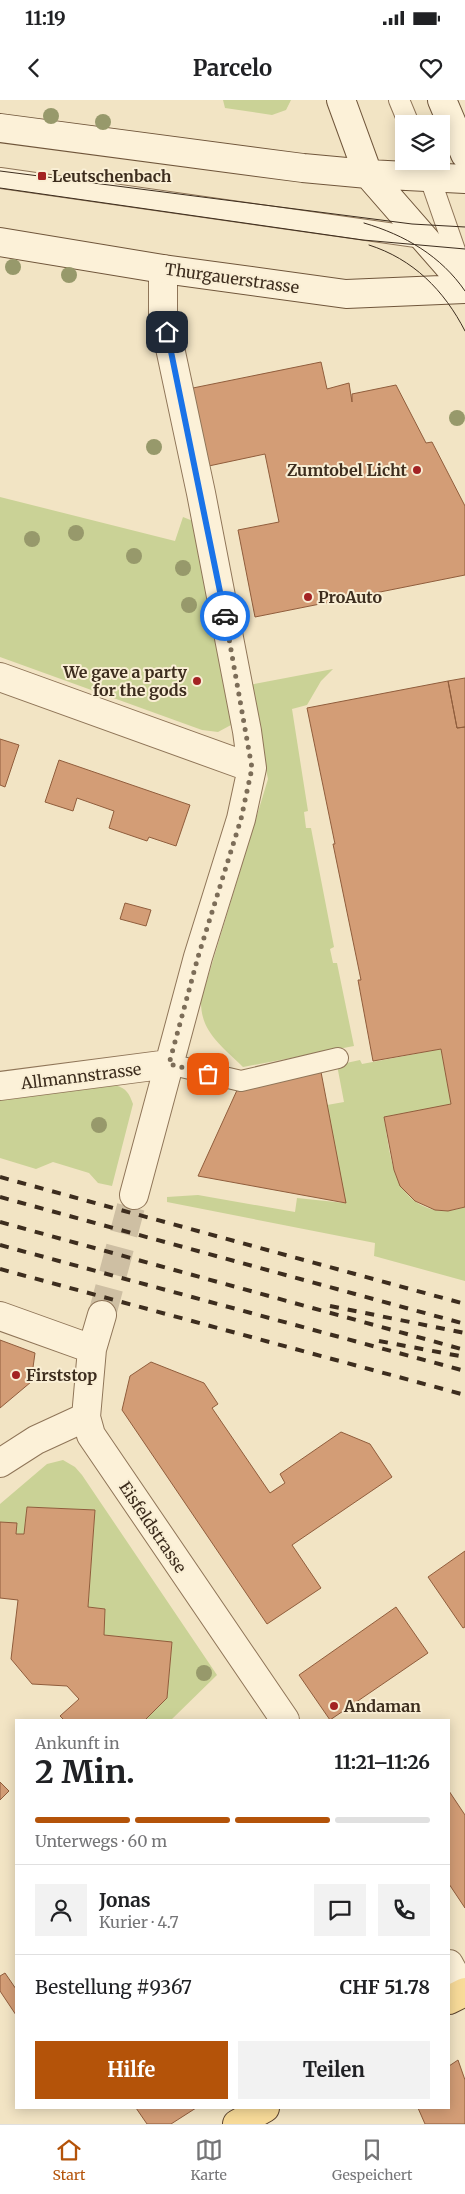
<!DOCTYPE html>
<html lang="de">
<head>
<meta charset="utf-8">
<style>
	:root { --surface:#fff; --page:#f2f2f2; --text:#202124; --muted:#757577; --line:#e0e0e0; --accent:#b45309 }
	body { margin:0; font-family:Merriweather,serif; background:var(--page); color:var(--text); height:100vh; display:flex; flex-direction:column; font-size:19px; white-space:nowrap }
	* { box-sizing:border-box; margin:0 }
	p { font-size:16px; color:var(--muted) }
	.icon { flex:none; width:28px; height:28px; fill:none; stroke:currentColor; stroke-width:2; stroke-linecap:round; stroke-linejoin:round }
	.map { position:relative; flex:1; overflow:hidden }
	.sheet { position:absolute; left:15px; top:1619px; width:435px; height:390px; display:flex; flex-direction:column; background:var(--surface); border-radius:0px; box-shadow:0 2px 12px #0003 }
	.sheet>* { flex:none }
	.tools { position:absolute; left:395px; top:15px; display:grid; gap:10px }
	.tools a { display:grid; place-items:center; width:55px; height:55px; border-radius:0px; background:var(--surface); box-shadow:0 2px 12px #0003; font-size:25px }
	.pin { position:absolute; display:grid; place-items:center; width:42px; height:42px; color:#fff; margin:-21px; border-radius:10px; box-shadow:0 2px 8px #0006 }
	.courier { position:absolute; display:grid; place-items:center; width:50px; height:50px; margin:-25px; border:4px solid #1a73e8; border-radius:50%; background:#fff; color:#222; box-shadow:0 1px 6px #0007 }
	.head em { font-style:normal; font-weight:700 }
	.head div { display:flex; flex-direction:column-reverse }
	.head { display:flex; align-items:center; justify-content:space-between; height:85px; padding:0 20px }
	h1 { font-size:32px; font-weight:700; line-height:38px }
	.bar { display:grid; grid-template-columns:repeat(4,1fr); gap:8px 5px; align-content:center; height:60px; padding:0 20px }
	.bar i { height:6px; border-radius:4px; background:var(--line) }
	.bar .on { background:var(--accent) }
	.bar p { grid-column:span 4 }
	.line { display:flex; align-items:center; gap:12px; padding:0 20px; border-top:1px solid var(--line) }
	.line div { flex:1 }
	.round { display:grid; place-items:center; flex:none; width:52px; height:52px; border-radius:0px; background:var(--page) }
	.button { display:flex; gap:10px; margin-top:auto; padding:10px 20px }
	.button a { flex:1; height:58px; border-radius:0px; background:var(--accent); color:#fff; font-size:20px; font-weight:700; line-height:58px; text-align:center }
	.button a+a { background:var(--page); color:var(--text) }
	.status { display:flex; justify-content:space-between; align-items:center; height:35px; padding:0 25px; background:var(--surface); direction:ltr }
	.status svg { height:14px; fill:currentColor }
	header { display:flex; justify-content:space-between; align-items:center; height:65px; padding:0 20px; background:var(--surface); font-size:22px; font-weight:700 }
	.menu { display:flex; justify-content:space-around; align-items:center; height:70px; border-top:1px solid var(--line); background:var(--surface); font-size:14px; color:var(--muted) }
	.menu a { display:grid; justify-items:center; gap:2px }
	.menu .on { color:var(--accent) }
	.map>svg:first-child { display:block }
	.green { fill:#cad296 }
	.building { fill:#d39d76; stroke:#905d3c }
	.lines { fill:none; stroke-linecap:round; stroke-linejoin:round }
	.street-tunnel { stroke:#cebfa3; stroke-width:28; stroke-dasharray:28 14; stroke-linecap:butt }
	.lane-casing { stroke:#8f7558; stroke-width:22 }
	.street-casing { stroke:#8f7558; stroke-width:30 }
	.secondary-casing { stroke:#70563b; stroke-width:30 }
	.primary-casing { stroke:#5c432d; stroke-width:30 }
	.lane { stroke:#fcf1d8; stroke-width:20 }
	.street { stroke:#fcf1d8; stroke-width:28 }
	.secondary { stroke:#fcf1d8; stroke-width:28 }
	.primary { stroke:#f8db99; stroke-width:28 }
	.tram { stroke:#3d2d1e; stroke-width:1 }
	.rail { stroke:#3d2d1e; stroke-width:4; stroke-dasharray:9 9; stroke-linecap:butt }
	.tree { fill:#97996b }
	.done { stroke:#7c6d58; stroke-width:5; stroke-dasharray:0 9 }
	.route { stroke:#1a73e8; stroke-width:6 }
	.poi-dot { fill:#a32323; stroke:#f9eed4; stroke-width:2 }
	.labels { text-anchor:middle; stroke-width:4; stroke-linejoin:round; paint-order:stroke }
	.poi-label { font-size:16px; font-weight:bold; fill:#3d2d1e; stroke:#f9eed4; text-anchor:start }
	.street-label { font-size:16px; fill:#3d2d1e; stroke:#f9eed4 }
</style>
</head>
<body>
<div class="status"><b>11:19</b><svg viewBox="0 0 49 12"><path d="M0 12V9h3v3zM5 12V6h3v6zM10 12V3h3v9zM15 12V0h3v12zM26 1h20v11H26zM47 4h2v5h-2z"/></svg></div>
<header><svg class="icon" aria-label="back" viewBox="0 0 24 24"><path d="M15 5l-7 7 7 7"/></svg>Parcelo<svg class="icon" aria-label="heart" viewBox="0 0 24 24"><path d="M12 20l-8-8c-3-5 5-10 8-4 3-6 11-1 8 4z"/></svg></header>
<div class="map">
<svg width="465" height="2024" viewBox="0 0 465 2024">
	<rect width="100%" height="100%" fill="#f2e4c4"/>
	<path class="green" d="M223 0H291L286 10 272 15 225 8Z
		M0 397 175 441 183 417 193 421 230 599 231 625 218 632 202 630 0 557Z
		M333 569 321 581 307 605 292 609 308 711 304 712 306 728H311L334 847 330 849 333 863H337L354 946 243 967C222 946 200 932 201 900L268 679 249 585Z
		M441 949 451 1004 384 1017C390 1051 391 1097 431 1109 442 1112 454 1111 465 1107V1181L374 1156 375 1143 167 1102V1097L198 1095 295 1112 297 1098 345 1103 327 1005 344 1002 337 965 360 960 362 964Z
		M115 985C127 989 129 993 133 1004L112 1086 98 1083 89 1073 53 1062 36 1069 0 1058V998Z
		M63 1360 75 1367 82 1375 217 1575 171 1620H145L167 1598 172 1543 104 1535 105 1509 88 1507 95 1410 27 1407 24 1434H16L0 1422V1404L47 1364Z"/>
	<path class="building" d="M321 262 327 289 349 283 352 302V294L396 285 426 343 432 342 465 406V475L255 517 238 430 279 422 265 354 204 367 188 289Z
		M465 578V627L457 628 448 581Z
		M448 581 457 628 465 627V1107L448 1111 435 1110 415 1101 400 1086 394 1070 384 1017 451 1004 441 949 373 961 358 880H361L333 744H335L307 608Z
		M0 639 19 645 5 687 0 685Z
		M59 660 190 705 176 746 149 737 147 741 109 728 114 711 77 698 73 711 45 702Z
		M125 803 151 810 146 826 120 819Z
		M321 972 346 1103 198 1076 238 988Z
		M0 1240 35 1253 31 1282 0 1308Z
		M151 1262 204 1283 218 1304 212 1308 270 1393 285 1383 280 1374 341 1332 370 1344 392 1377 292 1445 321 1488 267 1524 122 1310 130 1276Z
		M27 1407 95 1410 88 1507 105 1509 104 1535 172 1542 167 1598 145 1620H64L60 1616 79 1599 67 1586 32 1584 11 1559 18 1500 0 1498V1422L17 1423 16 1434H24Z
		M465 1451V1527L463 1528 428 1477Z
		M396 1507 428 1553 330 1620 299 1575Z
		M0 1682 9 1691 0 1700Z
		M449 1691 465 1715V1808L449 1784Z
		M5 1873 16 1889V1915L0 1891V1876Z
		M458 1960 465 1980V2024H425L418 2008H449V1966Z
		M136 2008H196L171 2024H147Z"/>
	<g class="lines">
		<path class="street-tunnel" d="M102 1215 134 1095"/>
		<defs>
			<path id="lane" d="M399 0 409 24
				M424 61 465 179
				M0 78 423 138
				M169 964 241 981 338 958"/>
			<path id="street" d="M0 577 252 668
				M0 986 169 964
				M134 1095 198 857 241 719 252 668 247 631 201 393 163 215V169
				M102 1215 92 1249 86 1317 91 1335 285 1620
				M0 1216 92 1249
				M0 1363 36 1340 86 1317
				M449 1864 465 1893"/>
			<path id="secondary" d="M341 0 368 74 465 185
				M442 0 465 54
				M0 28 303 68 368 74 465 79
				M0 142 163 169 346 194 465 189"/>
			<path id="primary" d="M449 1900 465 1892
				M237 2024 265 2008"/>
		</defs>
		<use href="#lane" class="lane-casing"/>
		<use href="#street" class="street-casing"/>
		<use href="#secondary" class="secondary-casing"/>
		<use href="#primary" class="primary-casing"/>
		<use href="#lane" class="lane"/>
		<use href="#street" class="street"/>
		<use href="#secondary" class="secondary"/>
		<use href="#primary" class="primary"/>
		<path class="tram" d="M0 71 412 124 465 127
			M0 88 363 140 465 149
			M364 123C405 135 441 156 465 191
			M369 145C413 159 444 190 465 231"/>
		<path class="rail" d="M0 1077 465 1204
			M0 1097 465 1224
			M0 1122 465 1250
			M0 1145 465 1271
			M0 1169 465 1295
			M330 1206 465 1233
			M379 1241 465 1257"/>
	</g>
	<g class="tree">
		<circle cx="51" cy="16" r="8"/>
		<circle cx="103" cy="22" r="8"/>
		<circle cx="13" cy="167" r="8"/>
		<circle cx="69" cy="175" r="8"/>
		<circle cx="457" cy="318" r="8"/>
		<circle cx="154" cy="347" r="8"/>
		<circle cx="76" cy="433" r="8"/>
		<circle cx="32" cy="439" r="8"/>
		<circle cx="134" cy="456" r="8"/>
		<circle cx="183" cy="468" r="8"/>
		<circle cx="189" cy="505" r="8"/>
		<circle cx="99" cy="1025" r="8"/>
		<circle cx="204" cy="1573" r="8"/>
	</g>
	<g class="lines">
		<path class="done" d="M208 974 169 964 198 857 241 719 252 668 225 516"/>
		<path class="route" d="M167 232 225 516"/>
	</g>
	<g class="poi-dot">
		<rect x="37" y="71" width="10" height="10" rx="2.5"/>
		<circle cx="417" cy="370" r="5"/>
		<circle cx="308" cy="497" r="5"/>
		<circle cx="197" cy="581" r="5"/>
		<circle cx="16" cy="1275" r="5"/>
		<circle cx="334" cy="1606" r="5"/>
	</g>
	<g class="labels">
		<g class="poi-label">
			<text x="52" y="82">Leutschenbach</text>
			<text x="407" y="376" text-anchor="end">Zumtobel Licht</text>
			<text x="318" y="503">ProAuto</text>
			<text x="187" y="578" text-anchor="end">We gave a party<tspan x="187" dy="18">for the gods</tspan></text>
			<text x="26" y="1281">Firststop</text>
			<text x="344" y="1612">Andaman</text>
		</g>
		<g class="street-label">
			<text transform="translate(232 178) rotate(8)" y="6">Thurgauerstrasse</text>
			<text transform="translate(81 976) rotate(-7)" y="6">Allmannstrasse</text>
			<text transform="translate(153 1427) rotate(56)" y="6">Eisfeldstrasse</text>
		</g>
	</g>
</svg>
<div class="tools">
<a><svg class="icon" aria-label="layers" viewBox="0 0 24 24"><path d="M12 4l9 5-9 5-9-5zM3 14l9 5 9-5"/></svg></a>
</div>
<div class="pin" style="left:208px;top:974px;background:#ea580c"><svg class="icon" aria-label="bag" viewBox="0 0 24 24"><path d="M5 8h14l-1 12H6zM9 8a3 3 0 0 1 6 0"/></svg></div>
<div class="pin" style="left:167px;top:232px;background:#1f2937"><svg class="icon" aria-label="home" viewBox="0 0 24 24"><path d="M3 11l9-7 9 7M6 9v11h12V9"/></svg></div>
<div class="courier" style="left:225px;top:516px"><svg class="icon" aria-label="car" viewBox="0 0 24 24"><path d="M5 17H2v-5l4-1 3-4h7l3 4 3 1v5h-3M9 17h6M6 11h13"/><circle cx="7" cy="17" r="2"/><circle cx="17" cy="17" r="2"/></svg></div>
<section class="sheet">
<div class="head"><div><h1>2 Min.</h1><p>Ankunft in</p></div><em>11:21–11:26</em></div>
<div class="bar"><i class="on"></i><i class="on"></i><i class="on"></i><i></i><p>Unterwegs · 60 m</p></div>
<div class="line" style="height:90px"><a class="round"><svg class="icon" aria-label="person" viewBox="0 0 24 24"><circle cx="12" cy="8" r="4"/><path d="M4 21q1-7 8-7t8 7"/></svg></a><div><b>Jonas</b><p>Kurier · 4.7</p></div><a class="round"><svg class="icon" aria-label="chat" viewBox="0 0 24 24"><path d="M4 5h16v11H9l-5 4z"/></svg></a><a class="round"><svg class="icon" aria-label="phone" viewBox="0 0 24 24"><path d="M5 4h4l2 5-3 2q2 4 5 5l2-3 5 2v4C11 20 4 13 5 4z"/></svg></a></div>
<div class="line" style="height:65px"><div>Bestellung #9367</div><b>CHF 51.78</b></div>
<div class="button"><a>Hilfe</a><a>Teilen</a></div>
</section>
</div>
<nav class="menu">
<a class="on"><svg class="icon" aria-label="home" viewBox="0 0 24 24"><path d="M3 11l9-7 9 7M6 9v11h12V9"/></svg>Start</a>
<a><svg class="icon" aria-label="map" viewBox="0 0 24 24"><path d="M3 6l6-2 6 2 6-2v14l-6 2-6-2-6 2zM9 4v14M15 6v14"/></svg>Karte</a>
<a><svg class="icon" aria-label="saved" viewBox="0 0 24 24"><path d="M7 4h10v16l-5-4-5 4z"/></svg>Gespeichert</a>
</nav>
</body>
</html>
